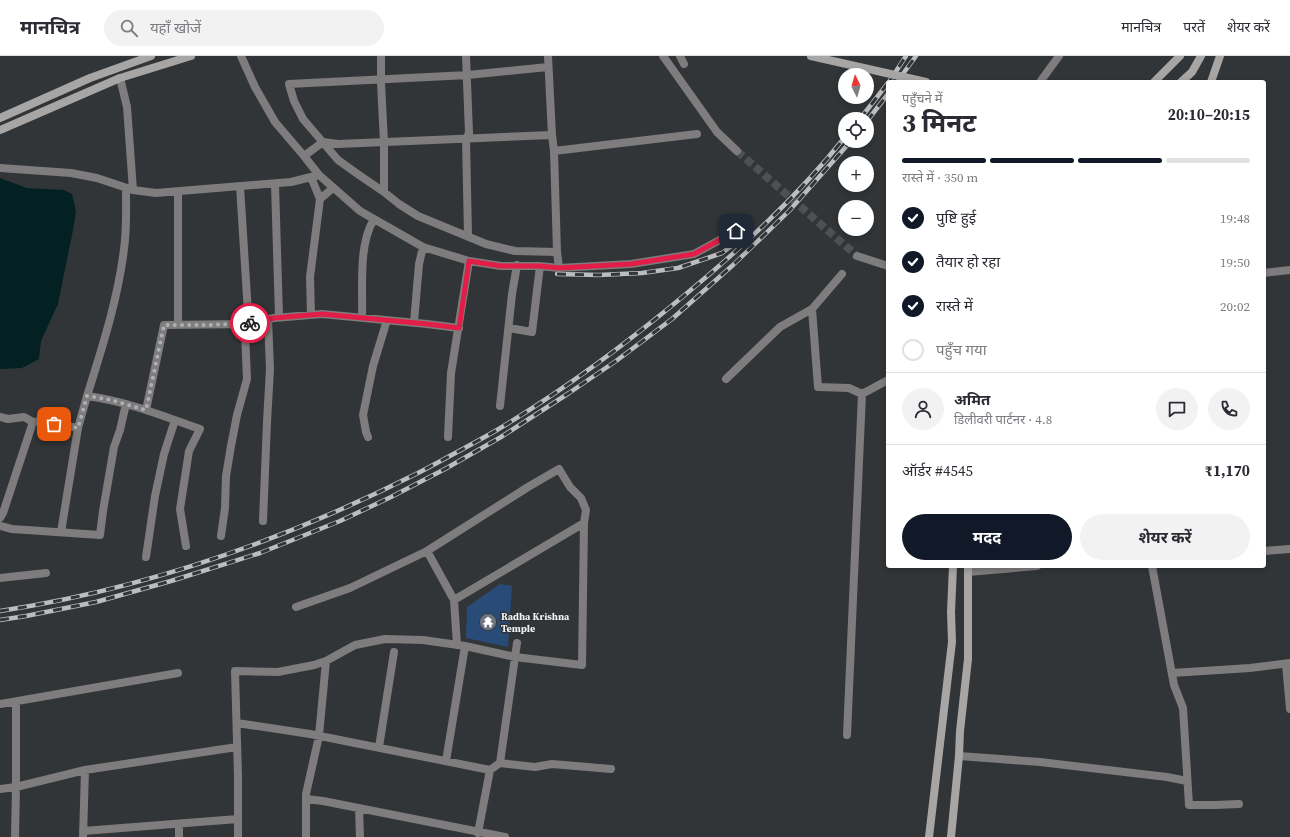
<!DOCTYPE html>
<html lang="hi">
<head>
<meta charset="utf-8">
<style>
	:root { --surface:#fff; --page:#f2f2f3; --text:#2b2b33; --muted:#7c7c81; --line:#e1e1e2; --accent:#111827 }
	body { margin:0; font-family:"Source Serif 4","Noto Sans Devanagari",serif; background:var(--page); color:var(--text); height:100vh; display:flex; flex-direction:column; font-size:15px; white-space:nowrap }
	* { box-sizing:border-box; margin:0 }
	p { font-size:13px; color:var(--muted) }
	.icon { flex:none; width:22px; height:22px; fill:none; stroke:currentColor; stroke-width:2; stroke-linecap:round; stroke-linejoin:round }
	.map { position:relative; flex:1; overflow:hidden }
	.details { position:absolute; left:886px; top:24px; width:380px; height:488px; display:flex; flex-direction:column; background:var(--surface); border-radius:4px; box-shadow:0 2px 6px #0003 }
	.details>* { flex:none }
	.needle { width:26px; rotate:355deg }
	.buttons { position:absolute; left:838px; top:12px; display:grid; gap:8px }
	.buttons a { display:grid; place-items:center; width:36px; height:36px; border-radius:50%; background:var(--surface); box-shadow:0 2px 6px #0003; font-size:20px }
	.pin { position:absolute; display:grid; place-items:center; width:34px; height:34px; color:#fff; margin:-17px; border-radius:8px; box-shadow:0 2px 6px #0006 }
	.courier { position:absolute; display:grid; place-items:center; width:40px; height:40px; margin:-20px; border:3px solid #e11d48; border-radius:50%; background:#fff; color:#222; box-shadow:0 1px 5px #0007 }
	.summary em { font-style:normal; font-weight:700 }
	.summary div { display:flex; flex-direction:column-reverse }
	.summary { display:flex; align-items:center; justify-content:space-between; height:68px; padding:0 16px }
	h1 { font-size:26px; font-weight:700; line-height:30px }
	.bar { display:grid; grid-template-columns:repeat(4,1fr); gap:6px 4px; align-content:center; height:48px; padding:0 16px }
	.bar i { height:5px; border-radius:3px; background:var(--line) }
	.bar .selected { background:var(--accent) }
	.bar p { grid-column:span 4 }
	.line { display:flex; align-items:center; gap:10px; padding:0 16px; border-top:1px solid var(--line) }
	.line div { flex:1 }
	.round { display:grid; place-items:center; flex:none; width:42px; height:42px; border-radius:21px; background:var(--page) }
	ol { padding:0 16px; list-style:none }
	li { display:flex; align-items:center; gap:12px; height:44px }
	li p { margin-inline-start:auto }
	li .icon { padding:4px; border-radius:50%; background:var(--accent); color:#fff; stroke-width:4 }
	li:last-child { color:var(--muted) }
	li i { width:22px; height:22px; border:2px solid var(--line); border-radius:50% }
	.primary-button { display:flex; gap:8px; margin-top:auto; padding:8px 16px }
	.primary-button a { flex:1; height:46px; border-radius:24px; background:var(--accent); color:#fff; font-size:16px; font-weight:700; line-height:46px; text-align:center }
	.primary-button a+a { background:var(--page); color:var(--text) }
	header { display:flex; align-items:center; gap:24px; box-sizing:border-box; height:56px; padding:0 20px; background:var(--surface); border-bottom:1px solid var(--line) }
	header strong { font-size:19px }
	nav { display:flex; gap:22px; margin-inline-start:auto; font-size:14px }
	.search { width:280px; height:36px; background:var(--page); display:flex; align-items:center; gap:10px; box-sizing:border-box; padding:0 14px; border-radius:22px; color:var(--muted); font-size:15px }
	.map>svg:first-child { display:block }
	.water { fill:#032122 }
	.building { fill:#284b78 }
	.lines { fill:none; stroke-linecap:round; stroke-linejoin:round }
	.street-tunnel { stroke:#4e5153; stroke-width:8; stroke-dasharray:8 4; stroke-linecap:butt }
	.street { stroke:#7e7c7d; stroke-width:8 }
	.secondary { stroke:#a8a5a5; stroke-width:8 }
	.rail-casing { stroke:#bbbdbf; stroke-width:4.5 }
	.rail { stroke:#323537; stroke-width:3; stroke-dasharray:9; stroke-linecap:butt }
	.secondary-bridge { stroke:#a8a5a5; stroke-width:8 }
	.done { stroke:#aeb0b2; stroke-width:4; stroke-dasharray:0 7.2 }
	.route { stroke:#e11d48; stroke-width:5 }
	.labels { text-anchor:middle; stroke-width:3; stroke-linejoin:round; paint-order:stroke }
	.poi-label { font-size:10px; font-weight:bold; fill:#f0f2f4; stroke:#323537; text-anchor:start }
</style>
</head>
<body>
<header>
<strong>मानचित्र</strong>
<div class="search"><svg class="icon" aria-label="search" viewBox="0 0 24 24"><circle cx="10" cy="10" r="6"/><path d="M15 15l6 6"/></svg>यहाँ खोजें</div>
<nav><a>मानचित्र</a><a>परतें</a><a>शेयर करें</a></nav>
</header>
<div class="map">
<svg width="1290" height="781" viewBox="0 0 1290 781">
	<rect width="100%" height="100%" fill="#323537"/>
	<path class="water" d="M0 122 27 132 64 134 72 138 76 155 73 174 58 248 41 285 39 303 22 312 0 313Z"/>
	<path class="building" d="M500 528 512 530 508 591 466 582 467 551Z"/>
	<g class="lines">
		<path class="street-tunnel" d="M737 95 857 200"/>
		<path class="street" d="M241 0 255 31 275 66 304 100 319 119 360 155 423 191 469 205 501 210H540L559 212 631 208 694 198 736 175
			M381 0V27L384 86V136
			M466 0 469 77 466 83 468 180
			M548 0 552 79 554 95 557 196 559 212
			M663 0 717 76 737 95
			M680 0 684 8
			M548 11 468 19 289 28 294 45 303 63 338 104 359 119 384 136 399 148 418 160 486 188 515 195 557 196
			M120 22 127 51 133 134
			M1040 26 1059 0
			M554 95 697 78
			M304 100 323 86 338 88 552 79
			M0 112 71 117 97 122 133 134 156 137 291 126 319 119
			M275 128 279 261
			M126 132C126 152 127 172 124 193 118 243 102 292 87 340 126 345 163 360 200 373L189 395 180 453 186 490
			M320 143 333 132
			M857 200 888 210
			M1264 217 1290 214
			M812 253 818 331 849 332 862 338 888 324
			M311 259 310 221 320 143 311 121
			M362 261C363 231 358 189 374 163
			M414 266 419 208 423 191
			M178 269V136
			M509 272 532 276 540 210
			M726 323 780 271 812 253 842 218
			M500 350 512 238 517 209
			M146 354 164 269 247 268 274 262 322 258 427 268 459 272
			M0 361 8 363 24 361 33 366 41 365 78 372
			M368 381 366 376 363 359 373 310 387 264
			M448 381 451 317 469 205
			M0 462 3 457 33 366
			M263 465 267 366 270 313 268 263
			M0 470 12 473 100 479 103 455 114 391 120 374 126 348
			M61 476 78 372 87 340
			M221 480 225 452 226 420 231 390 237 359 247 323 245 276 248 257 240 130
			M427 495 454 544
			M1264 495 1290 493
			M146 501 155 440 164 398 175 364
			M1152 510 1174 629 1183 652 1189 749H1215L1239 748
			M968 516 1037 510
			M0 522 46 517
			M296 551 350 532 427 495 528 431 559 413 570 431 581 442 586 454 584 467
			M1286 608 1290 653
			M1172 617 1250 612 1290 607
			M16 646V731L85 714 237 691
			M0 648 178 617
			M237 667 310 678 490 714 500 707 517 587
			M847 679 862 338
			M379 691 394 596
			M959 700 1040 706 1167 721 1187 725
			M446 705 465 590
			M500 707 535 711 552 708 611 713
			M0 733 16 731 15 781
			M306 743 323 745 505 781
			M359 752 360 781
			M179 768V781
			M83 775 238 763
			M478 777 490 714
			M83 781 85 714
			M238 781V720L235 615 278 616 314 609 326 605 355 589 385 583 423 584 465 590 515 601 582 609 584 467 454 544 457 589
			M306 781V738L319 680 326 605"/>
		<path class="secondary" d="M1154 26 1180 0
			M1181 26 1192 16 1201 0
			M1211 26 1220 0
			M0 62 90 22 151 0
			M0 74 120 22 191 0
			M929 781 952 586 951 556 953 510
			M951 781 959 700 960 675 968 603V510"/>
		<defs>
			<path id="rail" d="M889 26 906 0
				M897 26 916 0
				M860 63 888 27
				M867 65 888 38
				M557 218 599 219 642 217 678 212 722 197 740 184
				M0 555C145 533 287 483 418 417 444 403 471 389 497 374 564 334 626 288 686 238 743 191 799 139 845 81
				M0 564 26 560 96 546 171 525 260 497 340 465 391 441 445 413 501 381 569 337 616 305 672 263 733 209 789 155 851 85"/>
		</defs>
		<use href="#rail" class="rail-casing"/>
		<use href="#rail" class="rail"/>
		<path class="secondary-bridge" d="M811 0 926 26"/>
	</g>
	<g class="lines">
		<path class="done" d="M54 368 78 372 87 340 107 343 146 354 164 269H210L250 267"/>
		<path class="route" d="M250 267 274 262 322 258 427 268 459 272 469 205 501 210H540L559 212 631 208 694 198 736 175"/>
	</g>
	<defs>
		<symbol id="temple-disc" viewBox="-11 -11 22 22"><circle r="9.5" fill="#6b7280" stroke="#323537"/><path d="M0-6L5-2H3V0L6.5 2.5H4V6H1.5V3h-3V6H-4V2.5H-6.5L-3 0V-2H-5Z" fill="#fff"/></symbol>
	</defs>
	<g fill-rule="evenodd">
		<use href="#temple-disc" x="478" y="556" width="20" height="20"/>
	</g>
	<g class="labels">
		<g class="poi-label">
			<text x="501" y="564">Radha Krishna<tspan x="501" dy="12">Temple</tspan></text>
		</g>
	</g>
</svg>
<div class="buttons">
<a><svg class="needle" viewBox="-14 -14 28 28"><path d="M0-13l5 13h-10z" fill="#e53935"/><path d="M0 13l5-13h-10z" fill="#7c7c81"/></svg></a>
<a><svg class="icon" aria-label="locate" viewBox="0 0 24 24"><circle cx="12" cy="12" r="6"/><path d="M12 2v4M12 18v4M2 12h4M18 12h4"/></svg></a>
<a>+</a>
<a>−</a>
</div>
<div class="pin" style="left:54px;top:368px;background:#ea580c"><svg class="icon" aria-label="bag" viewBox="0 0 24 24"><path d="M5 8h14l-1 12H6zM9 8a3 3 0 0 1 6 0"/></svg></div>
<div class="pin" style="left:736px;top:175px;background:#1f2937"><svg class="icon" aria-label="home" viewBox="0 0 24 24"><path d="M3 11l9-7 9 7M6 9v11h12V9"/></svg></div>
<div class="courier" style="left:250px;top:267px"><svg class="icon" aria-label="bike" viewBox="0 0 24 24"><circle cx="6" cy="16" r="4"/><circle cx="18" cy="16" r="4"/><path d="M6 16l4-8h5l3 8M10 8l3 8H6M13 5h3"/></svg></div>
<section class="details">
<div class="summary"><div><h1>3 मिनट</h1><p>पहुँचने में</p></div><em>20:10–20:15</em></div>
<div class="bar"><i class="selected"></i><i class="selected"></i><i class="selected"></i><i></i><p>रास्ते में · 350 m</p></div>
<ol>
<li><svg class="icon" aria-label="check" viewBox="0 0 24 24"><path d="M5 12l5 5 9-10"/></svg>पुष्टि हुई<p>19:48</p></li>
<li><svg class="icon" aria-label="check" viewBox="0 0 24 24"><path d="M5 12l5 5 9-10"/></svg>तैयार हो रहा<p>19:50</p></li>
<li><svg class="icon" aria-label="check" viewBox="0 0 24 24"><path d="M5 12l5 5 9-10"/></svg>रास्ते में<p>20:02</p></li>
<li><i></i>पहुँच गया</li>
</ol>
<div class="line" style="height:72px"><a class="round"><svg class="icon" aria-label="person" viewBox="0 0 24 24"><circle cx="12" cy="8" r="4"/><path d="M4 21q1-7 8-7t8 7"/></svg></a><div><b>अमित</b><p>डिलीवरी पार्टनर · 4.8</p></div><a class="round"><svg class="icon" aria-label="chat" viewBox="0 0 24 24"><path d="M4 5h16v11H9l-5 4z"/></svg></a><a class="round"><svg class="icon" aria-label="phone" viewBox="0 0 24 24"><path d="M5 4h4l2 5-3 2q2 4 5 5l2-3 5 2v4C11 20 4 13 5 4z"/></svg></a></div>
<div class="line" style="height:52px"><div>ऑर्डर #4545</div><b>₹1,170</b></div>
<div class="primary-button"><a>मदद</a><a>शेयर करें</a></div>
</section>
</div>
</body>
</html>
